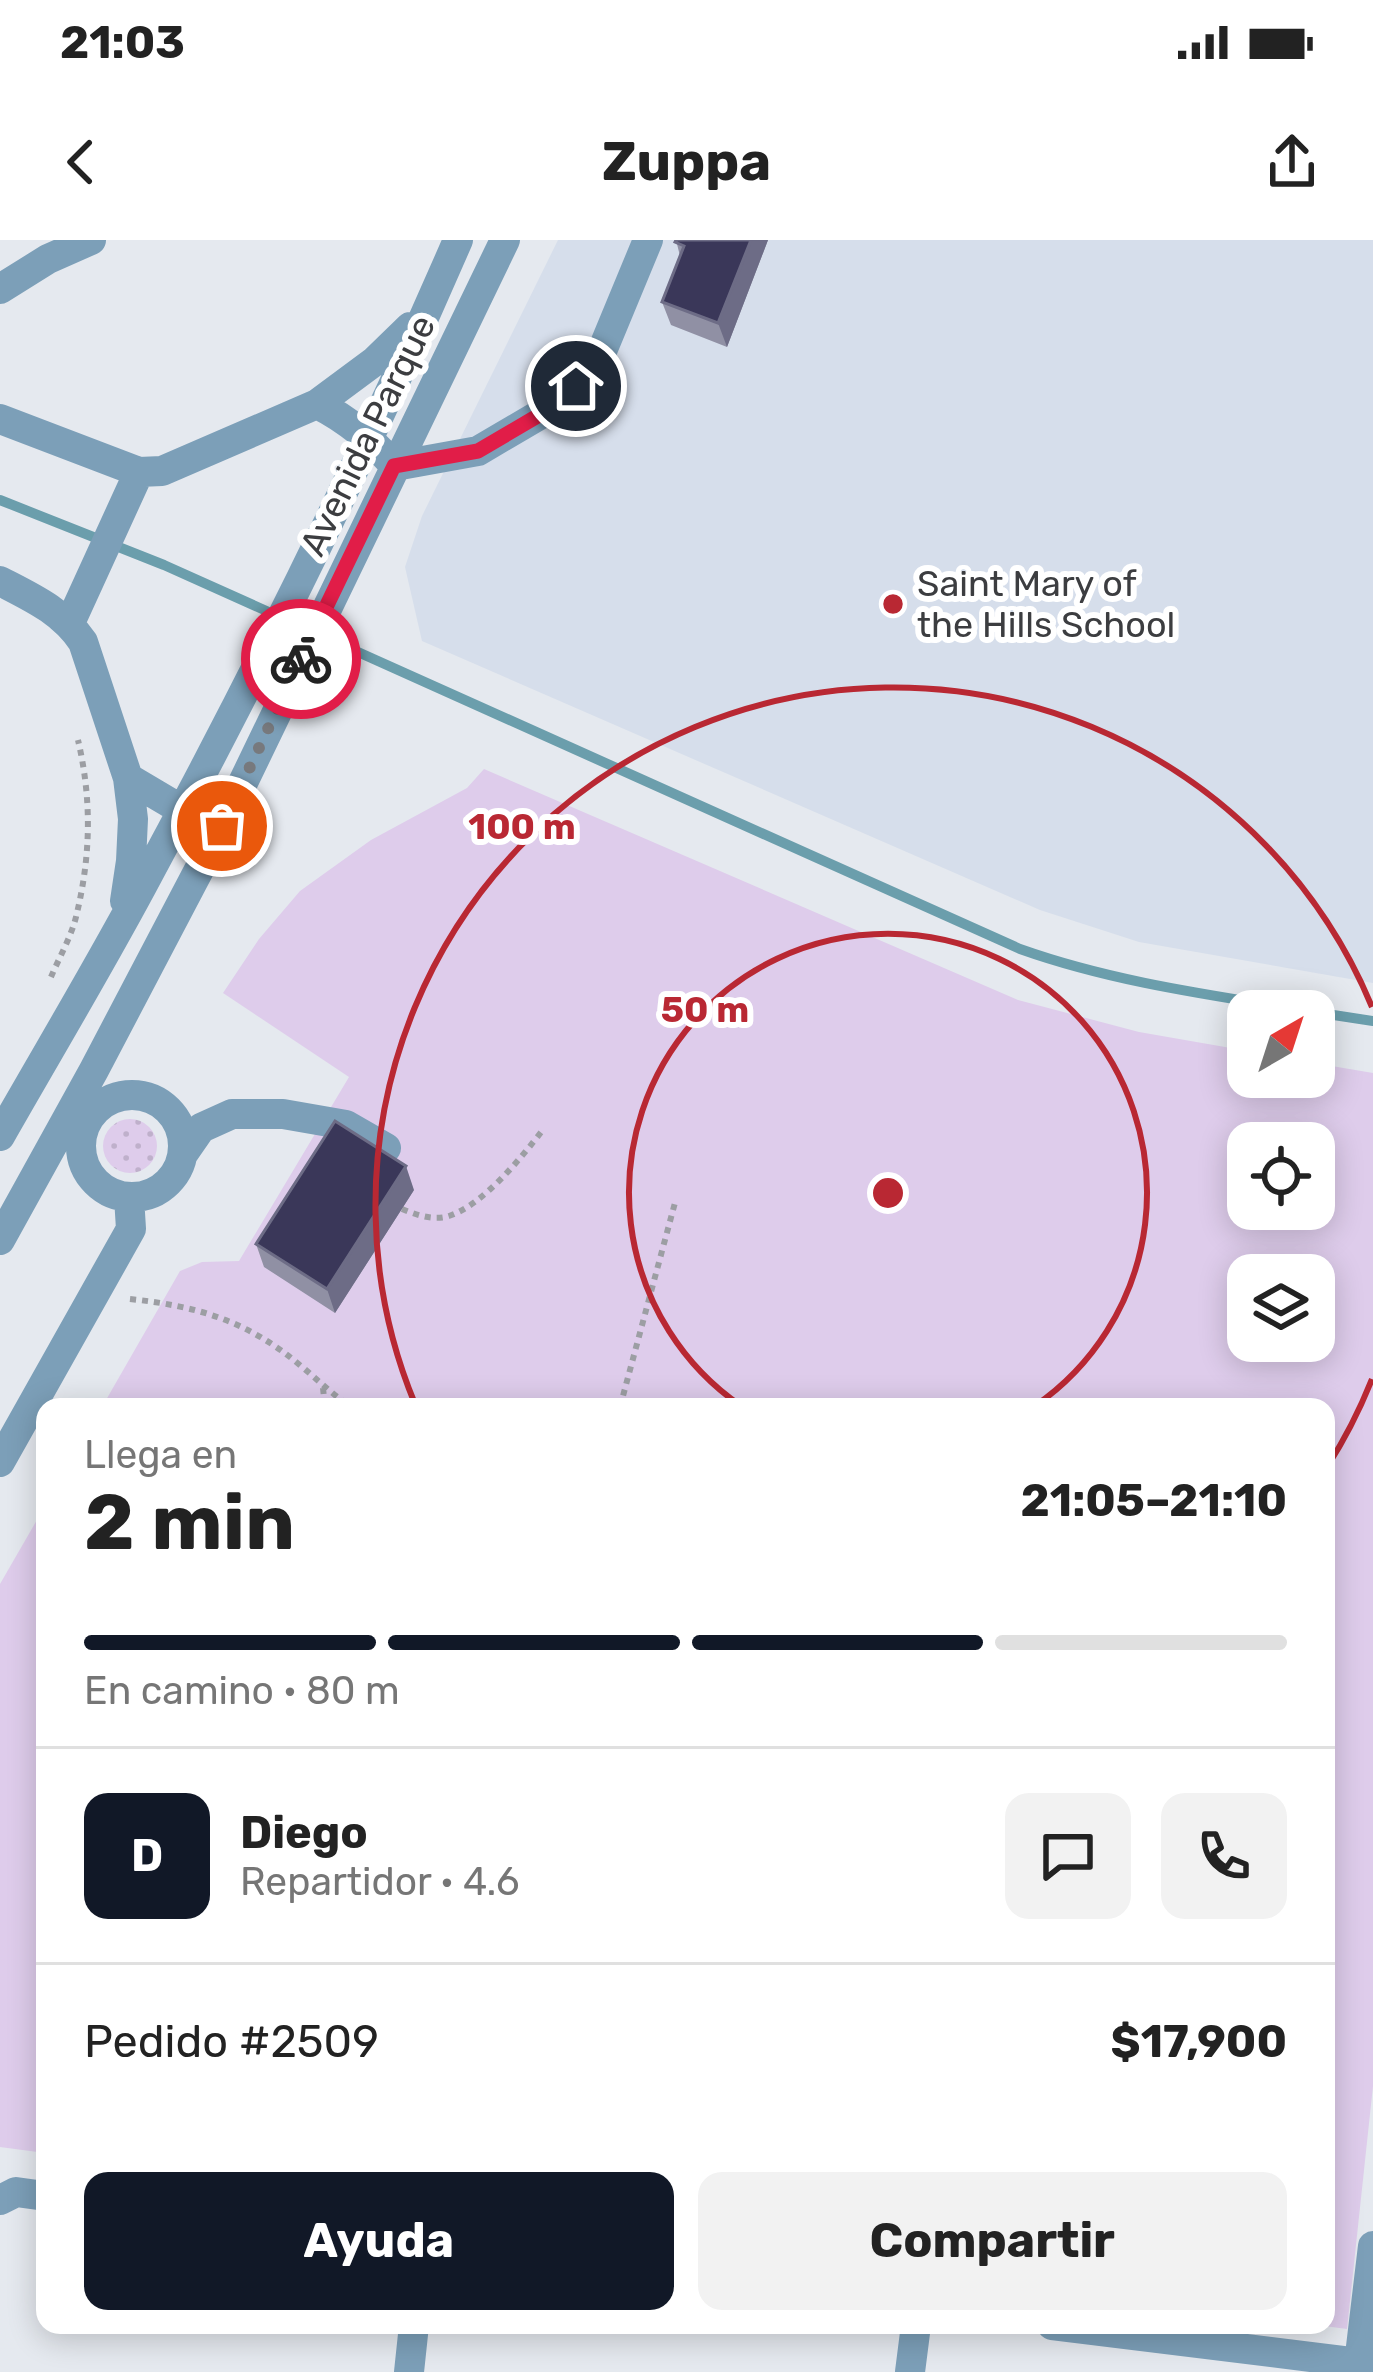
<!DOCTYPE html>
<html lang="es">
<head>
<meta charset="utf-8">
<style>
	:root { --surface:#fff; --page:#f2f2f2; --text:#222; --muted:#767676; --line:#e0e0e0; --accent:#111827 }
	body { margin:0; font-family:Rubik,sans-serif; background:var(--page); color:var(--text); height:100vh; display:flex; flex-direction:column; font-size:45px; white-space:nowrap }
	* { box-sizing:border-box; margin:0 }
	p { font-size:39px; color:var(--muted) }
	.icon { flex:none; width:66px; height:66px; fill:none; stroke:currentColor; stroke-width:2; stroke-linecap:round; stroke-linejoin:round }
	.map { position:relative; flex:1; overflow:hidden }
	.panel { position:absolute; left:36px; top:1158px; width:1299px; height:936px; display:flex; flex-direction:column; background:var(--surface); border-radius:24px; box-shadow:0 6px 30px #0003 }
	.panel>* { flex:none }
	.needle { width:78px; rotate:39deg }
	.tools { position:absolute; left:1227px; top:750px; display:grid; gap:24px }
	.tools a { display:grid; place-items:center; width:108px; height:108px; border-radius:24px; background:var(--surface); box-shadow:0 6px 30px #0003; font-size:60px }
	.pin { position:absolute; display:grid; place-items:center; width:102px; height:102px; color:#fff; margin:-51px; border:6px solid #fff; border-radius:50%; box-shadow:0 3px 12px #0007 }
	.courier { position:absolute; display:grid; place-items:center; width:120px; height:120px; margin:-60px; border:9px solid #e11d48; border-radius:50%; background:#fff; color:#222; box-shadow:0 3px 15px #0007 }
	.head em { font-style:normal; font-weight:700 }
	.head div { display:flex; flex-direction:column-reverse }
	.head { display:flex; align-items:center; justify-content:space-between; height:204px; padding:0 48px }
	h1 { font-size:78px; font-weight:700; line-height:90px }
	.bar { display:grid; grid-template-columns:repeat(4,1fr); gap:18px 12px; align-content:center; height:144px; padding:0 48px }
	.bar i { height:15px; border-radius:9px; background:var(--line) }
	.bar .current { background:var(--accent) }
	.bar p { grid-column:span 4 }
	.line { display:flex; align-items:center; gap:30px; padding:0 48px; border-top:3px solid var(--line) }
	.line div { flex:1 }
	.round { display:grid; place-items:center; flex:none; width:126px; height:126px; border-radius:24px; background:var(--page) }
	.button { display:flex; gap:24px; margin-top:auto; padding:24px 48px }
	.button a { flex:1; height:138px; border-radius:24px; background:var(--accent); color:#fff; font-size:48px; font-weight:700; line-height:138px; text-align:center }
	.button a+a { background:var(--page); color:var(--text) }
	.status { display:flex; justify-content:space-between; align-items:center; height:84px; padding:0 60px; background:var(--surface); direction:ltr }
	.status svg { height:33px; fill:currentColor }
	header { display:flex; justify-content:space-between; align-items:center; height:156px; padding:0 48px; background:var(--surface); font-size:54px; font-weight:700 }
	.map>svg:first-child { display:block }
	.built { fill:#d6deeb }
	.grass { fill:url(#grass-dots) }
	.park { fill:#decceb; fill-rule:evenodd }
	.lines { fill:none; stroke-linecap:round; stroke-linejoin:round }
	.stream { stroke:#6b9eac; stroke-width:10 }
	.path { stroke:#9c9ea3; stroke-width:6; stroke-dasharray:6 6; stroke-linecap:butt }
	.minor { stroke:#7c9fb8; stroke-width:30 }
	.wall { fill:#9090a4 }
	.shaded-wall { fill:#6d6c86 }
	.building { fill:#3a3759; stroke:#6d6c86; stroke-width:3 }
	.done { stroke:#77797d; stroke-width:12; stroke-dasharray:0 21.6 }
	.route { stroke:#e11d48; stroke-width:15 }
	.ring { fill:none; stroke:#b92833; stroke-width:6 }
	.poi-dot { fill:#b92833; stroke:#fff; stroke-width:4.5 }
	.labels { text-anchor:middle; stroke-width:12; stroke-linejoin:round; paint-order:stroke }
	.street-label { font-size:36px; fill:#3c3d40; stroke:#fff }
	.poi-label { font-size:36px; fill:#3c3d40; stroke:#fff; text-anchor:start }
	.centre { fill:#b92833; stroke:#fff; stroke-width:6 }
	.ring-label { font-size:36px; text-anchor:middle; font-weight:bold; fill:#b92833; stroke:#fff; stroke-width:12; stroke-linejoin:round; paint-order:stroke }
</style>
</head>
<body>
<div class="status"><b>21:03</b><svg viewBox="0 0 49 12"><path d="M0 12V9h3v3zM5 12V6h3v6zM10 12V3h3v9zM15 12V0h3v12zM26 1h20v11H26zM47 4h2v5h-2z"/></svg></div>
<header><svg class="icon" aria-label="back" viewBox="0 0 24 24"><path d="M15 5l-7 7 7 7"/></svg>Zuppa<svg class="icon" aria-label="share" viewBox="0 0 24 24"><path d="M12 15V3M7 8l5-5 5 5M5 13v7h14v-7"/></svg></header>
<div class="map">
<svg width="1373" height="2132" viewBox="0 0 1373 2132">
	<defs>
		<pattern id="grass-dots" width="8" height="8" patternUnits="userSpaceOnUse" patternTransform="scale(3)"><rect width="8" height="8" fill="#decceb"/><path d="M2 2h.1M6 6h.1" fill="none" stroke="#bfb0cb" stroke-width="1.8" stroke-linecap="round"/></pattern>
	</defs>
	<rect width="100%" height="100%" fill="#e5e9ef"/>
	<path class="built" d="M558 0H1373V743L1139 702 1040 670 422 401 405 327 422 276Z"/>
	<path class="grass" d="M103 906a27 27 0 1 1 54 0a27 27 0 1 1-54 0Z"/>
	<path class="park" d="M484 529 1018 760 1139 792 1248 811V837H1314V823L1373 833V1846L1347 2089 1317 2085H1326V1167H102L180 1031 202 1022 239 1021 349 837 223 753 259 699 300 651 371 600 467 548ZM1248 903H1314V969H1248ZM1248 1035H1314V1101H1248Z
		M45 1266V1913L0 1907V1344Z"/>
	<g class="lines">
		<path class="stream" d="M0 260 164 325 1020 709C1113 742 1210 755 1308 771
			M1314 772 1373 781"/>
		<path class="path" d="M51 737C59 718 71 697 76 677 91 616 92 560 78 500
			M402 969C417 975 433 981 449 976 483 965 521 918 542 891
			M130 1059C197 1066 248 1081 301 1126 318 1140 332 1154 351 1167
			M323 1148 325 1167
			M620 1167 676 959"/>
		<path class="minor" d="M0 49 48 19 91 0
			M317 164C349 180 371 200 395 226L478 211 558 164 595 128 648 0
			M0 179 139 232 162 231 317 164 375 121 410 87
			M0 341C33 358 62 371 83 402L128 538 133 579 131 621 125 661
			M70 383 139 232
			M128 538 182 570 222 586
			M81 906a51 51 0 1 1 102 0a51 51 0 1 1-102 0Z
			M0 896C50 808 102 722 149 633 260 427 365 215 458 0
			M183 914 201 888 232 874H283L346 885 386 908
			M0 1000 94 830 222 586 505 0
			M0 1222 131 989 129 957
			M0 1960 16 1952 45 1956
			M1052 2085 1359 2123
			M409 2132 414 2085
			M910 2132 916 2085
			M1358 2132 1373 2006"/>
	</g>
	<path class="wall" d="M676 0H768L727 107 671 85 662 62 680 16Z
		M414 950 335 1073 264 1027 256 1004Z"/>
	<path class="shaded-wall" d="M751 0H768L727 107 718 83Z
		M406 926 414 950 335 1073 327 1049Z"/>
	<path class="building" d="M676 0H751L718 83 662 62 684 6 675 2Z
		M335 881 406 926 327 1049 256 1004Z"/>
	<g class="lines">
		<path class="done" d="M222 586 301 419"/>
		<path class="route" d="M301 419 394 226 478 211 558 164 576 146"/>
	</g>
	<g class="ring">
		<path d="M741 1166A259 259 0 1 1 1035 1166"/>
		<path d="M1372 1139A518 518 0 0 1 1327 1227M415 1164A518 518 0 1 1 1372 767"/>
	</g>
	<circle class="poi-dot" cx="893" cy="364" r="12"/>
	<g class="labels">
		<g class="street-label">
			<text transform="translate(367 195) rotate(-64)" y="13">Avenida Parque</text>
		</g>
		<g class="poi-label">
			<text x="917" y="356">Saint Mary of<tspan x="917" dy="41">the Hills School</tspan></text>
		</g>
	</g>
	<circle cx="888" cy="953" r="18" class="centre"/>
	<g class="ring-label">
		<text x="522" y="599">100 m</text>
		<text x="705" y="782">50 m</text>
	</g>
</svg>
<div class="tools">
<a><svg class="needle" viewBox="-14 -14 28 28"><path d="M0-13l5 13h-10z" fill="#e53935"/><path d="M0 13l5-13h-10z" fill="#767676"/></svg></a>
<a><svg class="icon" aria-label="locate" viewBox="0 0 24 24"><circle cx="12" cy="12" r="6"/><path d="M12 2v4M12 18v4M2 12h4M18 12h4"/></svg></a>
<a><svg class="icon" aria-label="layers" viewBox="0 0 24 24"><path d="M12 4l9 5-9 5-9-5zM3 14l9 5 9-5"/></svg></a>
</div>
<div class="pin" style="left:222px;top:586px;background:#ea580c"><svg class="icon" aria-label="bag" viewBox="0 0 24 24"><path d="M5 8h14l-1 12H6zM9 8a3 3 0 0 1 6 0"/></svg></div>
<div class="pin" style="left:576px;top:146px;background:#1f2937"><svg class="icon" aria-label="home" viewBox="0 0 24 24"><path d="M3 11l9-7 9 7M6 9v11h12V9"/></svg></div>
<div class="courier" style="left:301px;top:419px"><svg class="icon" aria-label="bike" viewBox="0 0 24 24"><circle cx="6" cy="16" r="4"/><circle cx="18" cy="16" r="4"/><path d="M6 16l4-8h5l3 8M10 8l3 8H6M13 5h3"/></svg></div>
<section class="panel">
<div class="head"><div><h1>2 min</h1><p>Llega en</p></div><em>21:05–21:10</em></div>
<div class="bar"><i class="current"></i><i class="current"></i><i class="current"></i><i></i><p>En camino · 80 m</p></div>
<div class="line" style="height:216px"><b class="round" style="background:var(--accent);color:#fff">D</b><div><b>Diego</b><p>Repartidor · 4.6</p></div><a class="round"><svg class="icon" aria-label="chat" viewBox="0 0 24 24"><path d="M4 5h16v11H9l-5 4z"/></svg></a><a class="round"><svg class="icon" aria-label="phone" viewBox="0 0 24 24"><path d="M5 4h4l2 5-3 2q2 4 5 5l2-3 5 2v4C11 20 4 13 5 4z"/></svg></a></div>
<div class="line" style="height:156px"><div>Pedido #2509</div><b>$17,900</b></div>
<div class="button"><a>Ayuda</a><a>Compartir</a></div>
</section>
</div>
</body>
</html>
